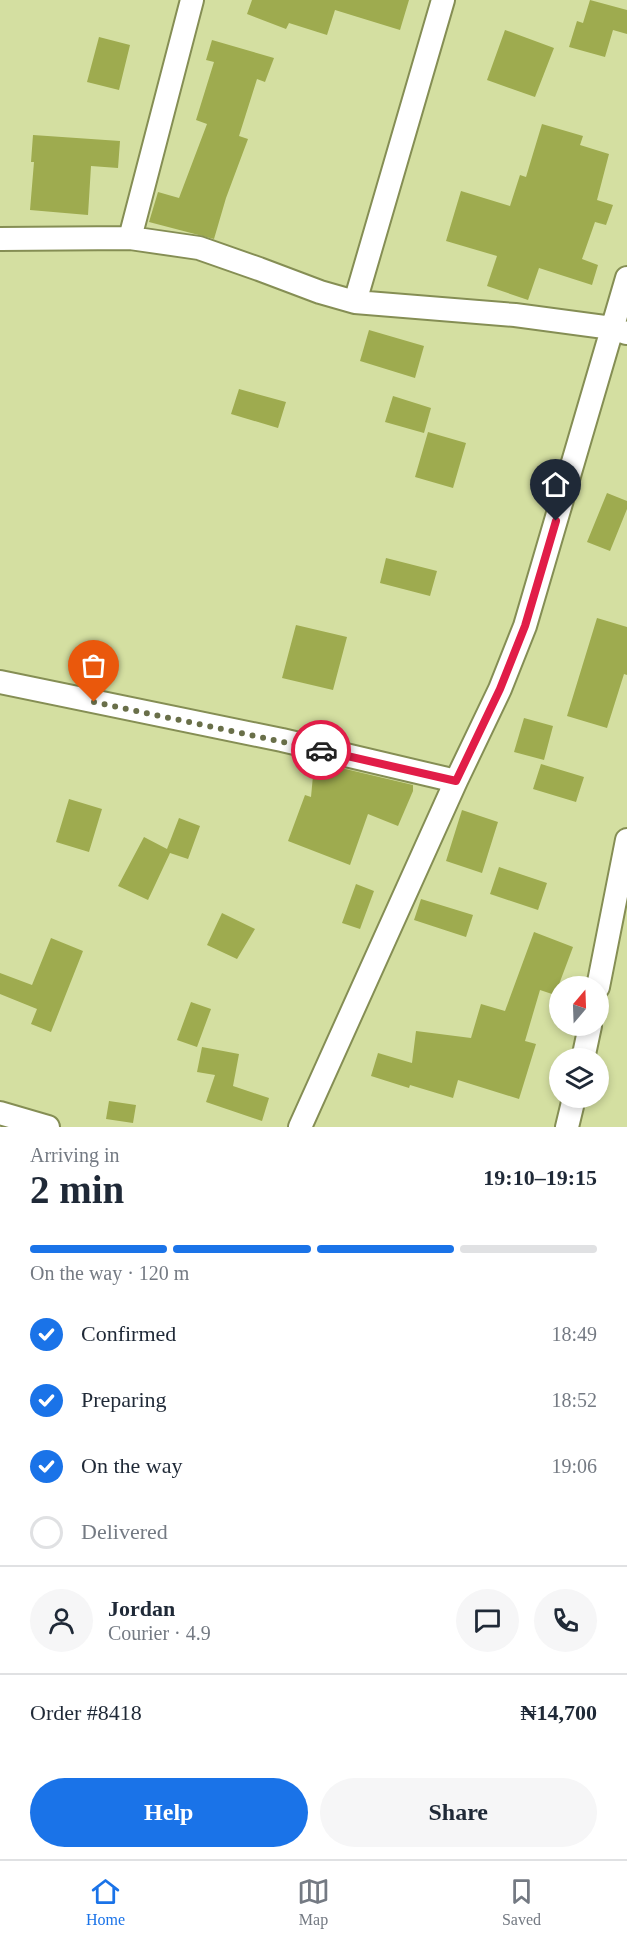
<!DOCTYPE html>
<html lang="en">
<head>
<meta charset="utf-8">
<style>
	:root { --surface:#fff; --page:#f6f6f7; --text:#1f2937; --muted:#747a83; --line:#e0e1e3; --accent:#1a73e8 }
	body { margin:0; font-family:Georgia,serif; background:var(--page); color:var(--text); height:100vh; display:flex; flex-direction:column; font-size:22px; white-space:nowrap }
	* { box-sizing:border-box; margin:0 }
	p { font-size:20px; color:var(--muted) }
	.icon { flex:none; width:33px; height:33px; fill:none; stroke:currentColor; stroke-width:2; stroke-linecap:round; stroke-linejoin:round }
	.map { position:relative; height:1127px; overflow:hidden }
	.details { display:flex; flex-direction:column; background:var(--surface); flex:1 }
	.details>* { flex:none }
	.needle { width:39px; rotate:19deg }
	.fabs { position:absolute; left:549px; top:976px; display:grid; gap:12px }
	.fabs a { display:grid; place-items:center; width:60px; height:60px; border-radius:50%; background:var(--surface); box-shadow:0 3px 9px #0003; font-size:30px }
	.pin { position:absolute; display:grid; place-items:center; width:51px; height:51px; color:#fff; margin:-62px -26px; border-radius:50% 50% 50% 0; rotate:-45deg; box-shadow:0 0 6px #0007 }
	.pin .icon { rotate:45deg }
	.courier { position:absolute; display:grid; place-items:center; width:60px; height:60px; margin:-30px; border:4px solid #e11d48; border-radius:50%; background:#fff; color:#222; box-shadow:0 2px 8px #0007 }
	.headline em { font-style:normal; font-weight:700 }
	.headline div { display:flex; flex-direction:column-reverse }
	.headline { display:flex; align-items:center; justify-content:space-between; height:102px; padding:0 30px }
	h1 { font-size:39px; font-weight:700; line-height:45px }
	.bar { display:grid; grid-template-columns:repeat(4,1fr); gap:9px 6px; align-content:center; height:72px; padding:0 30px }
	.bar i { height:8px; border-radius:4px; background:var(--line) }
	.bar .current { background:var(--accent) }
	.bar p { grid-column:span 4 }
	.line { display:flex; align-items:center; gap:15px; padding:0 30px; border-top:2px solid var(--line) }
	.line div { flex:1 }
	.round { display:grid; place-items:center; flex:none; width:63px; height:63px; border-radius:32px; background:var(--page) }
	ol { padding:0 30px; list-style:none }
	li { display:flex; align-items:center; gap:18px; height:66px }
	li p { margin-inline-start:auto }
	li .icon { padding:6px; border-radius:50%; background:var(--accent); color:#fff; stroke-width:4 }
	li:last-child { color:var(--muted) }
	li i { width:33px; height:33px; border:3px solid var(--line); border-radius:50% }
	.button { display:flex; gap:12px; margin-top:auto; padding:12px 30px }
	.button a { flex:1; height:69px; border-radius:36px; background:var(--accent); color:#fff; font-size:24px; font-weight:700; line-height:69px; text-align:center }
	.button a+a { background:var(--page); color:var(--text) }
	.dock { display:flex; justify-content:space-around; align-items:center; height:84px; border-top:2px solid var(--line); background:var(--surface); font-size:16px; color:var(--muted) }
	.dock a { display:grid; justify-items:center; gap:3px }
	.dock .current { color:var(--accent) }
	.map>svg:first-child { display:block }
	.building { fill:#9eab4f }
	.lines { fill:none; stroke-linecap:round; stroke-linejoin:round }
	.minor-casing { stroke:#858e54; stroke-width:26 }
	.minor { stroke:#fff; stroke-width:22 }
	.done { stroke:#696f49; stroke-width:6; stroke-dasharray:0 10.8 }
	.route { stroke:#e11d48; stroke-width:8 }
</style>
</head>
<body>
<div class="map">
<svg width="627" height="1127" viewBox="0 0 627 1127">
	<rect width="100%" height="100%" fill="#d4dfa1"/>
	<path class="building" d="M252 0H409L400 30 335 10 327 35 289 23 286 29 247 14Z
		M590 0 627 10V34L613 30 605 57 569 47 577 21 583 23Z
		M505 30 554 48 535 97 487 80Z
		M99 37 130 45 119 90 87 82Z
		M212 40 274 58 265 82 257 79 239 136 248 139 226 198 214 239 149 222 158 192 179 198 207 124 196 120 214 62 206 60Z
		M542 124 583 136 580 145 609 154 597 200 613 205 606 225 595 222 582 259 598 265 592 285 539 268 528 300 487 286 497 256 446 241 461 191 510 206 520 175 526 177Z
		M33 135 120 141 118 168 91 166 88 215 30 210 34 162H31Z
		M369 330 424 346 415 378 360 361Z
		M239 389 286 402 278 428 231 414Z
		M393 396 431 408 424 433 385 422Z
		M428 432 466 443 453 488 415 477Z
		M607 493 627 501V509L610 551 587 542Z
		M386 558 437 571 430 596 380 583Z
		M597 618 627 627V675L624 674 607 728 567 716Z
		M296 625 347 637 333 690 282 678Z
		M524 718 553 726 544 760 514 752Z
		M541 764 584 777 576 802 533 789Z
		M314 765 337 767 413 785V791L398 826 368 814 350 865 288 841 305 795 311 797Z
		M69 799 102 809 89 852 56 842Z
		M462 810 498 822 482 873 446 861Z
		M179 818 200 826 188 859 170 853 148 900 118 886 144 837 167 849Z
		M499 867 547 883 538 910 490 894Z
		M356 884 374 891 360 929 342 923Z
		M421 899 473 915 466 937 414 920Z
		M222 913 255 929 237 959 207 945Z
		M534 932 573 947 555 995 540 990 525 1041 536 1044 519 1099 458 1080 453 1098 410 1085 409 1088 371 1076 378 1053 412 1063 416 1031 471 1038 481 1004 505 1011Z
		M51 938 83 951 51 1032 31 1024 37 1009 0 994V973L32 985Z
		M191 1002 211 1009 197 1047 177 1040Z
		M202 1047 239 1054 233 1086 269 1098 262 1121 206 1102 215 1075 197 1072Z
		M109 1101 136 1105 133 1123 106 1119Z"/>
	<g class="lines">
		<defs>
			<path id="minor" d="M130 238 192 0
				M0 239 130 238 199 248 259 269 320 292 355 302 515 315 612 328 626 333
				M355 302 443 0
				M0 682 282 740 456 781
				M598 987 627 840
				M583 1059 590 1026
				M0 1113 48 1127
				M300 1127 456 781 500 689 525 626 627 278
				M567 1127 574 1098"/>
		</defs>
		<use href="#minor" class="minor-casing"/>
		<use href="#minor" class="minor"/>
	</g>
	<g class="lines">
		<path class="done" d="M94 702 321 750"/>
		<path class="route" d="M321 750 456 781 500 689 525 626 556 521"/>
	</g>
</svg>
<div class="fabs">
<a><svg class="needle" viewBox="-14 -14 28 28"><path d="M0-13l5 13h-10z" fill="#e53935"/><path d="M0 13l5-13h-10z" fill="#747a83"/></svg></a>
<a><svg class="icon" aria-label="layers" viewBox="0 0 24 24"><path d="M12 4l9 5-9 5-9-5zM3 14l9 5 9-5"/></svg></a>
</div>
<div class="pin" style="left:94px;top:702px;background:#ea580c"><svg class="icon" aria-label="bag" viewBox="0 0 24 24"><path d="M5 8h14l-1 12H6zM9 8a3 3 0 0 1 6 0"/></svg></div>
<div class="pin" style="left:556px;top:521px;background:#1f2937"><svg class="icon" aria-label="home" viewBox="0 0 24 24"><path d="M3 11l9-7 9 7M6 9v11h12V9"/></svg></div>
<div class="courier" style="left:321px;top:750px"><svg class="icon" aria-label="car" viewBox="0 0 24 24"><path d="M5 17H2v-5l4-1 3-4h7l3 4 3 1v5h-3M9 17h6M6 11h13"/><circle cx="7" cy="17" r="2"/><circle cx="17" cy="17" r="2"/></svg></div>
</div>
<section class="details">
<div class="headline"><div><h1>2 min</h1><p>Arriving in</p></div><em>19:10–19:15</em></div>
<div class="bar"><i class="current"></i><i class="current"></i><i class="current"></i><i></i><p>On the way · 120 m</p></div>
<ol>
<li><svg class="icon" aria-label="check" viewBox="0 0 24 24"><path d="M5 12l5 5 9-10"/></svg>Confirmed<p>18:49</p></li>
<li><svg class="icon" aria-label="check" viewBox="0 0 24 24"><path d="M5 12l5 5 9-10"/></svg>Preparing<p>18:52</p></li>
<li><svg class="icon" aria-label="check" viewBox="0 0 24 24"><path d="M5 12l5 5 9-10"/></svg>On the way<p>19:06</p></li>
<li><i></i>Delivered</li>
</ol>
<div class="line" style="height:108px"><a class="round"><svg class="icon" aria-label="person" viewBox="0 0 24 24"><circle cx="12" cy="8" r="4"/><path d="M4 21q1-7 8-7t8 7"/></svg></a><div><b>Jordan</b><p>Courier · 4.9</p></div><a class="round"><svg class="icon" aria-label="chat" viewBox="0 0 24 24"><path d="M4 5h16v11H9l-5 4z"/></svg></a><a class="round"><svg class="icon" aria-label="phone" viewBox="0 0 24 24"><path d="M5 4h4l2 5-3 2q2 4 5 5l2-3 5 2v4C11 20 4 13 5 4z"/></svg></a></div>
<div class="line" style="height:78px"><div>Order #8418</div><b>₦14,700</b></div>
<div class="button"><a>Help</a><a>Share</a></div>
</section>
<nav class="dock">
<a class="current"><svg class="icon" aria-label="home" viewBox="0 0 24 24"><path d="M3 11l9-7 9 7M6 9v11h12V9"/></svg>Home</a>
<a><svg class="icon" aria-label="map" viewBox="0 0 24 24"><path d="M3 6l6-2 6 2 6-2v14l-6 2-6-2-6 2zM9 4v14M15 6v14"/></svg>Map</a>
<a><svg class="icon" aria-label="saved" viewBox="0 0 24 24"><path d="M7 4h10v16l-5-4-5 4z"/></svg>Saved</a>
</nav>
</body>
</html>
